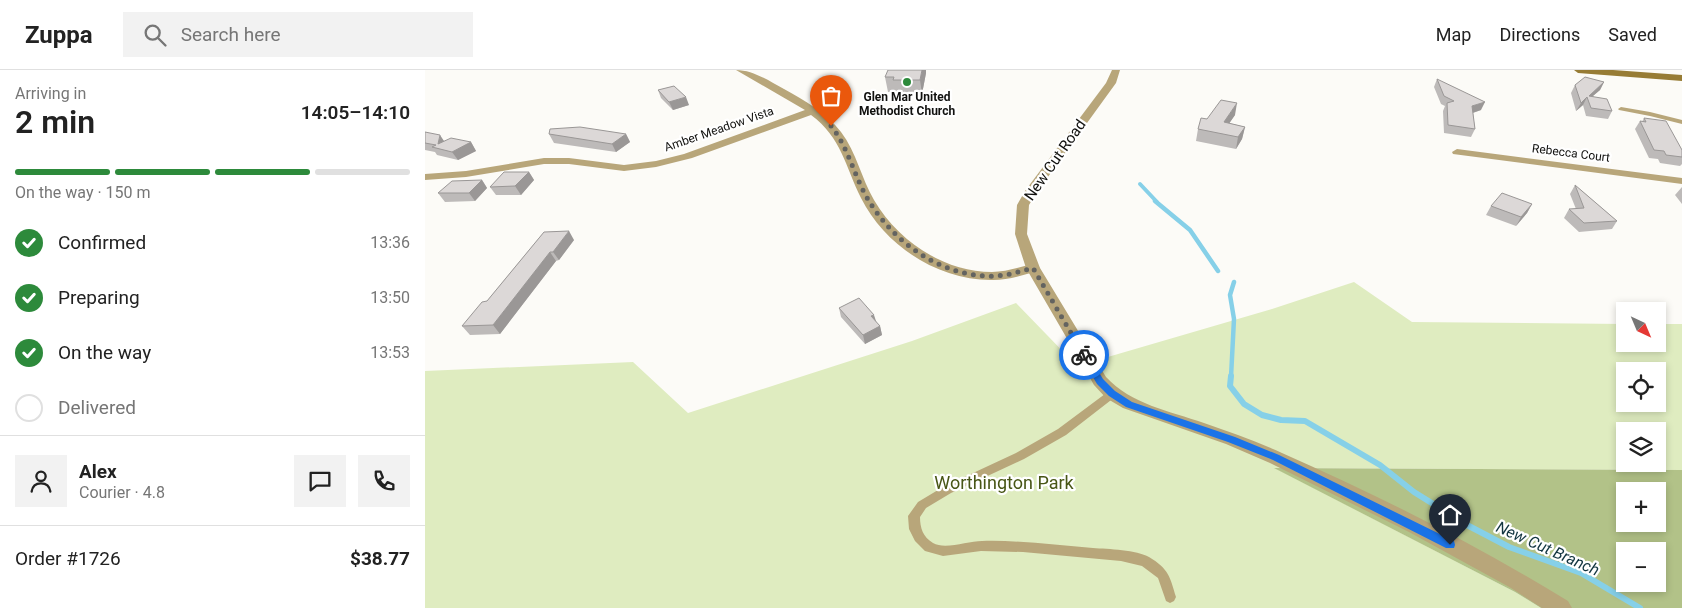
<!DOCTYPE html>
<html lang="en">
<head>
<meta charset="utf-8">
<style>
	:root { --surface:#fff; --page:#f2f2f2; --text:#222; --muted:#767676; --line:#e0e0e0; --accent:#2d8a3b }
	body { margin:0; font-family:Roboto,sans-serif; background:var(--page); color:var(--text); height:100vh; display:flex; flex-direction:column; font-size:19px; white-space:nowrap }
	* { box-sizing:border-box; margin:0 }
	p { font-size:16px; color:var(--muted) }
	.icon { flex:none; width:28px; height:28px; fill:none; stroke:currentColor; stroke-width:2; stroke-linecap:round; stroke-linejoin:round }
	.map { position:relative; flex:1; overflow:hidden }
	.details { display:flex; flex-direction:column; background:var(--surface); width:425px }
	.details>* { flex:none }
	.needle { width:32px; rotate:136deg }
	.tools { position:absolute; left:1191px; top:232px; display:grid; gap:10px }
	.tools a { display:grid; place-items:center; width:50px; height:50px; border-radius:0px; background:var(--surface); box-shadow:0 2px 8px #0003; font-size:25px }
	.pin { position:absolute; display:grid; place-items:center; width:42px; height:42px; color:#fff; margin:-51px -21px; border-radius:50% 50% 50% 0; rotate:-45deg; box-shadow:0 0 5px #0007 }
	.pin .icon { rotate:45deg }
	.courier { position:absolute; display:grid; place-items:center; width:50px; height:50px; margin:-25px; border:4px solid #1a73e8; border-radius:50%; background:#fff; color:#222; box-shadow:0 1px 6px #0007 }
	.overview em { font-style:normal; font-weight:600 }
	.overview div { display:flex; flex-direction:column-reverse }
	.overview { display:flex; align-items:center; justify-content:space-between; height:85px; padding:0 15px }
	h1 { font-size:32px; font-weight:600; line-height:38px }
	.bar { display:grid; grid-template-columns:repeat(4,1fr); gap:8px 5px; align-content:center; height:60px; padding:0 15px }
	.bar i { height:6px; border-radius:4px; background:var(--line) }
	.bar .selected { background:var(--accent) }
	.bar p { grid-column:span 4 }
	.line { display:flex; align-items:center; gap:12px; padding:0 15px; border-top:1px solid var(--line) }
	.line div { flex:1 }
	.round { display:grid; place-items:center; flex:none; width:52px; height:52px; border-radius:0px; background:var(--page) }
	ol { padding:0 15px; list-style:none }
	li { display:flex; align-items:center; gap:15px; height:55px }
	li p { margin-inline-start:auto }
	li .icon { padding:5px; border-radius:50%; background:var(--accent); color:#fff; stroke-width:4 }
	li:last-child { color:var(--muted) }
	li i { width:28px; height:28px; border:2px solid var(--line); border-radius:50% }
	header { display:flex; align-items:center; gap:30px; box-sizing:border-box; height:70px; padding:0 25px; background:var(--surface); border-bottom:1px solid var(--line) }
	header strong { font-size:24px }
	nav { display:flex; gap:28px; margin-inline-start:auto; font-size:18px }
	.search { width:350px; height:45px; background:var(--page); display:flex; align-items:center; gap:12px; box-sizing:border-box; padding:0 18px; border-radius:0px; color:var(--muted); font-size:19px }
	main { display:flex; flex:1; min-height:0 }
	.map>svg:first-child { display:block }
	.green { fill:#dfecc0; fill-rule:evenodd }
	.forest { fill:#b2c288; fill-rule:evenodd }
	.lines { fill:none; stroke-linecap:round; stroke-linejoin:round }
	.stream-far2 { stroke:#86d0e8; stroke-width:4 }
	.stream-far1 { stroke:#86d0e8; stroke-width:4.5 }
	.stream { stroke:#86d0e8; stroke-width:6 }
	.service { fill:#b8a67a; fill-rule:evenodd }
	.minor { fill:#b8a67a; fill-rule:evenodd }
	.tertiary { fill:#b8a67a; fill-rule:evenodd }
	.secondary { fill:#977c35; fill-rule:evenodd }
	.wall { fill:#bdbab9 }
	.shaded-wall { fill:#9a9796 }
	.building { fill:#dcd8d7; stroke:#9a9796 }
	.route { fill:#1a73e8 }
	.done { stroke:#636360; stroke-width:5; stroke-dasharray:0 9 }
	.poi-dot { fill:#2d8a3b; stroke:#fff; stroke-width:2 }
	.labels { text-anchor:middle; stroke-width:4.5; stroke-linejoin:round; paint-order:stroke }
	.far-poi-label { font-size:12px; font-weight:bold; fill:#11110f; stroke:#fff }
	.far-street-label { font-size:12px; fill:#11110f; stroke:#fff }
	.street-label { font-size:15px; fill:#11110f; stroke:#fff }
	.water-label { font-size:16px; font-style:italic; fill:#123540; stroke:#fff }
	.near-park-label { font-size:18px; fill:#485616; stroke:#fff }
</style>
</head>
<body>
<header>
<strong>Zuppa</strong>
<div class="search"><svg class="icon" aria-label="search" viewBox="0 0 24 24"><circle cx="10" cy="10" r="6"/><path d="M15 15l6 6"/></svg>Search here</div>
<nav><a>Map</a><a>Directions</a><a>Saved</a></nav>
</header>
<main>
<section class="details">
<div class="overview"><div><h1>2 min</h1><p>Arriving in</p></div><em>14:05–14:10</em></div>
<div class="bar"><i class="selected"></i><i class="selected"></i><i class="selected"></i><i></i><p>On the way · 150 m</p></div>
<ol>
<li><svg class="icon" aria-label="check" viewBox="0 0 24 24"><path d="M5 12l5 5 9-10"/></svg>Confirmed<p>13:36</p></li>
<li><svg class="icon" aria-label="check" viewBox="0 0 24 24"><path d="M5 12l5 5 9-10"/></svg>Preparing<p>13:50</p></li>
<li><svg class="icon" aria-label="check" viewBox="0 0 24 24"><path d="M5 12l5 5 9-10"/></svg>On the way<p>13:53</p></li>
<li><i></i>Delivered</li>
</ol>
<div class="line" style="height:90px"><a class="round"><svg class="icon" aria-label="person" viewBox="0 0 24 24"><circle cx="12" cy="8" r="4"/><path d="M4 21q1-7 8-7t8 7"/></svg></a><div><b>Alex</b><p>Courier · 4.8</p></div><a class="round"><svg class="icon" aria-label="chat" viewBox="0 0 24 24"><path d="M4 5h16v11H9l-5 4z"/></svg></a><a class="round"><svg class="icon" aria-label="phone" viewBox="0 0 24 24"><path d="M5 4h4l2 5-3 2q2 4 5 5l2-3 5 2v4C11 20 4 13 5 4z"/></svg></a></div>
<div class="line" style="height:65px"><div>Order #1726</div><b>$38.77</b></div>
</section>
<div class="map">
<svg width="1257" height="538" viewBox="0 0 1257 538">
	<rect width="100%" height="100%" fill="#fcfbf7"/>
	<path class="green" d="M929 212 987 252 1200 254V274H1232L1233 254H1257V400L850 398 1090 522 1116 538H0V301L208 292 263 343 487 271 591 233 652 296 847 239ZM1200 301H1232V334H1200ZM1200 361H1232V394H1200Z"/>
	<path class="forest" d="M849 398 1257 400V538H1116L1090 522ZM1200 421H1232V454H1200ZM1200 481H1232V514H1200Z"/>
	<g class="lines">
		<path class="stream-far2" d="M715 114 732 132"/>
		<path class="stream-far1" d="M730 131 765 160 793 201
			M806 307 809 249 805 225 809 212"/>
		<path class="stream" d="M806 306 805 316 819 334 837 345 856 350 880 351 955 395 989 422 1042 455 1084 477 1156 503 1215 538"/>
		<path class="service" d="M1196 37 1225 42 1257 50V54L1225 46 1194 40 1193 39Z
			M687 320 690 321 692 324 690 327 641 365 599 389 526 423 501 438 495 447C495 458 498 467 508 473 520 480 543 471 557 471 594 470 631 475 668 478 683 479 712 480 724 487 744 499 745 507 751 527L749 531 745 533 741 531 733 508 717 496 696 491 598 482 556 481 518 486 500 481 490 471 484 459 483 446 493 432 518 417 591 383 633 359 684 321Z"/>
		<path class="minor" d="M311 0C328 0 344 11 359 19 379 30 402 43 416 62 432 83 436 108 449 130 473 171 519 202 567 202 581 202 595 197 608 194L615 198 613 201C598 205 583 210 568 210 514 211 460 176 436 128 420 96 417 68 386 45L267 88 231 97 199 101 144 94H119L41 107 0 110V104L41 101 119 88H144L199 95 231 91 259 84 380 40Z
			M1032 79 1257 108V114L1028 84 1027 82Z"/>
		<path class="tertiary" d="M687 0H695L691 13 612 122 604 135 602 164 615 198 681 307C706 334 744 341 779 353 805 362 831 371 857 383 955 426 1052 475 1143 531L1147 538H1117L1086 518 984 462 845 393 801 374 698 338 681 328 669 315 601 198 590 164 592 135 600 121 681 13Z"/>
		<path class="secondary" d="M1149 0H1188L1257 5V11L1153 3Z"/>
	</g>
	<path class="wall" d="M501 3 497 24 470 25V22H463L460 7Z
		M1012 9 1056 40 1048 43 1050 59 1046 67 1019 63 1018 41 1020 36 1016 34 1009 17Z
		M1179 12 1175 20 1168 26 1187 41 1183 49 1161 46 1158 35 1151 41 1146 23 1150 15Z
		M233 20 264 35 248 40 236 28Z
		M810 45 804 53 820 57 817 69 811 79 771 71 773 59 782 49Z
		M1219 48 1257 80V94L1255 96 1235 93 1233 89 1224 88 1210 59 1215 51 1217 52Z
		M0 62 19 71 46 72 51 81 33 90 12 85 10 82 0 80Z
		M124 64H201L205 72 191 82 129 73Z
		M104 102 109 110 96 125H71L65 117Z
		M57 110 62 118 50 131 20 132 13 123Z
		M1150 115 1192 151 1187 159 1154 162 1139 148 1144 139H1151L1145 124Z
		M1257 117V134L1250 125Z
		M1107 134 1102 143 1091 156 1061 145 1066 136Z
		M119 162 149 170 134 190 131 191 75 264 45 265 37 256 62 231Z
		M414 238 451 252 455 256 457 265 440 274 416 247Z"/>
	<path class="shaded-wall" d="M497 0H501V3L497 24 495 10Z
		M1179 12 1175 20 1163 30 1164 26Z
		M261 27 264 35 248 40 244 32Z
		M1162 27 1158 35 1151 41 1156 33Z
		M1060 32 1056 40 1044 44 1047 36Z
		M812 33 810 45 797 64 799 52Z
		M820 57 817 69 811 79 813 67Z
		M201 64 205 72 191 82 187 74Z
		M15 65 21 74H13Z
		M46 72 51 81 33 90 27 82Z
		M104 102 109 110 96 125 90 116Z
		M57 110 62 118 50 131 44 123Z
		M1107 134 1102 143 1091 156 1096 147Z
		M144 161 149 170 134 190 128 182Z
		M125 182 131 191 75 264 68 255Z
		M449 245 452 254 446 246Z
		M455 256 457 265 440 274 438 265Z"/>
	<path class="building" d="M463 0H497L495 10H468L469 7H460Z
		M1160 7 1179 12 1164 26 1182 29 1187 41 1166 38 1162 27 1156 33 1150 15Z
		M1012 9 1060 32 1047 36 1050 59 1023 55 1022 33 1029 31 1019 26Z
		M249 16 261 27 244 32 233 20Z
		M796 30 812 33 799 52 820 57 813 67 773 59 776 48 782 49Z
		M1219 48 1241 51 1257 80V87L1241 85 1239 81 1229 80 1215 51 1221 52Z
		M155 57 201 64 187 74 124 64 125 59Z
		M0 62 15 65 13 74 26 68 46 72 27 82 7 77 11 75 0 73Z
		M79 102H104L90 116 65 117Z
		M57 110 44 123H13L27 111Z
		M1150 115 1192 151 1159 153 1144 139 1159 138Z
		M1077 123 1107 134 1096 147 1066 136Z
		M144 161 128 182H125L68 255 37 256 57 232 62 231 119 162Z
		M434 228 449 245 446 246 455 256 438 265 414 238Z"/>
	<path class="route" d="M659 282 662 283 678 309 690 321 707 332 810 367 854 385 1029 471 1030 475 1029 478H1021L848 390 803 372 701 337 684 326 672 314 655 285Z"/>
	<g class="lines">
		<path class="done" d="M406 56C424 78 429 107 444 131 469 172 514 205 563 206 578 207 593 202 608 198L659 285"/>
	</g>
	<circle class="poi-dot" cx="482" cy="12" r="5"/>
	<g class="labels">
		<g class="far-poi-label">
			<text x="482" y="31">Glen Mar United<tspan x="482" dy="14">Methodist Church</tspan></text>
		</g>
		<g class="far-street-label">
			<text transform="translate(294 59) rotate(-19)" y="4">Amber Meadow Vista</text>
			<text transform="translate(1146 83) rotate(7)" y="4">Rebecca Court</text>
		</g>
		<g class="street-label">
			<text transform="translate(630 90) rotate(-55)" y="5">New Cut Road</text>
		</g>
		<g class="water-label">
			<text transform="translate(1123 478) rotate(24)" y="6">New Cut Branch</text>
		</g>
		<g class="near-park-label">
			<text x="579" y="419">Worthington Park</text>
		</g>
	</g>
</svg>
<div class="tools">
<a><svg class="needle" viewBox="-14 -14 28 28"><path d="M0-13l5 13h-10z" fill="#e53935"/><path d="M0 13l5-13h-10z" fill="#767676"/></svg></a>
<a><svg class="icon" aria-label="locate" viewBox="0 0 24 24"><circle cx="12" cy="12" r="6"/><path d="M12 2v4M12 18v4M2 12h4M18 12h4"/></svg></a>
<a><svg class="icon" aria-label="layers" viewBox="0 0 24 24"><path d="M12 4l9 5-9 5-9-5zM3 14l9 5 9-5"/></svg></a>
<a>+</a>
<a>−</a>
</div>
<div class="pin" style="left:406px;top:56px;background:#ea580c"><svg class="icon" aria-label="bag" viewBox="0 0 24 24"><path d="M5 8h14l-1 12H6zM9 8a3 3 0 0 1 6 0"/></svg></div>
<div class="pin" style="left:1025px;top:475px;background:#1f2937"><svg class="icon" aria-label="home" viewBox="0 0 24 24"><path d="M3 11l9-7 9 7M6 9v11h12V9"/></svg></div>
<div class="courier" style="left:659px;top:285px"><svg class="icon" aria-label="bike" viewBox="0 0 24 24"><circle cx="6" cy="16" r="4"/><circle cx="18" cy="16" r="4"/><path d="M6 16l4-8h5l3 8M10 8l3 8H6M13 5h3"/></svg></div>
</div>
</main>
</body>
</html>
